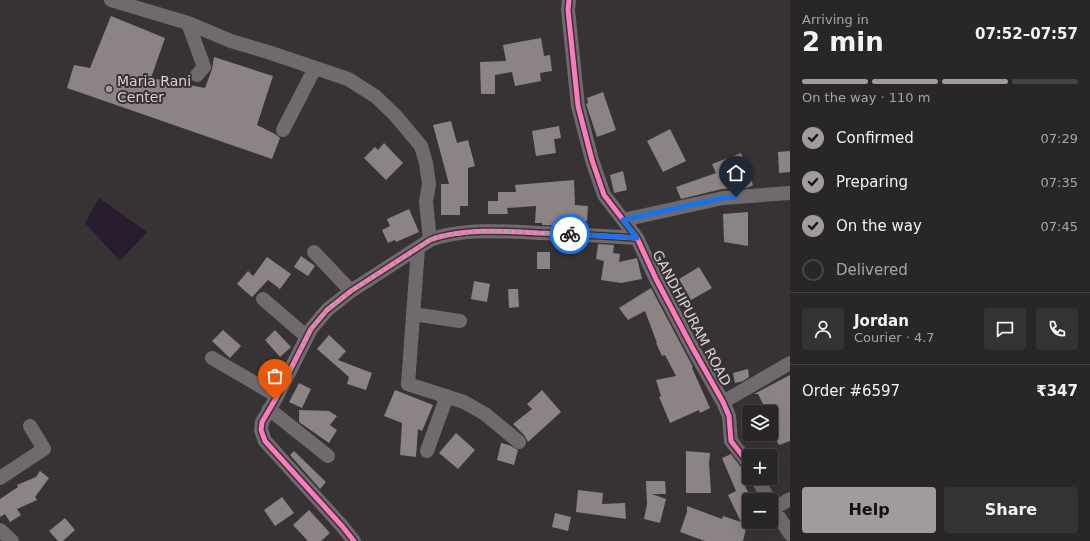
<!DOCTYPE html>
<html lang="en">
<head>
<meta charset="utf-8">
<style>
	:root { --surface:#292628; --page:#353234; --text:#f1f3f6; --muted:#a5a5a8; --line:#454345; --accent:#a09b9c }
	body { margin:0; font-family:"DejaVu Sans",sans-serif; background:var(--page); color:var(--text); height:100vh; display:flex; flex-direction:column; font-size:15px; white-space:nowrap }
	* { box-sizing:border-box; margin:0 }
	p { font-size:13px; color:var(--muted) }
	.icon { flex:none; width:22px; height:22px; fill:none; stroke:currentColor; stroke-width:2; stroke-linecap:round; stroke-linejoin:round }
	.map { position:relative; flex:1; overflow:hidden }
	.side { display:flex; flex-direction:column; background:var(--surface); width:300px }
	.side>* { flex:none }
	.fabs { position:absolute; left:742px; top:405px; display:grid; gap:8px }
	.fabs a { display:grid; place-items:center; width:36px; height:36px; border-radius:4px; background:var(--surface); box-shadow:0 4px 16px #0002,0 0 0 1px var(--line); font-size:20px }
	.pin { position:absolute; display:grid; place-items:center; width:34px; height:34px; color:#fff; margin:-41px -17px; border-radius:50% 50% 50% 0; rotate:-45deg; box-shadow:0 0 4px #0007 }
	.pin .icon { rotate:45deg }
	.courier { position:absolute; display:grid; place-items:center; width:40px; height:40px; margin:-20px; border:3px solid #1a73e8; border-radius:50%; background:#fff; color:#222; box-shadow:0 1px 5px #0007 }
	.overview em { font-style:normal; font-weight:600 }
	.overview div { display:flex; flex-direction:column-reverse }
	.overview { display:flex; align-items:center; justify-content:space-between; height:68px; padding:0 12px }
	h1 { font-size:26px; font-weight:600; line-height:30px }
	.bar { display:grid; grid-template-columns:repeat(4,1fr); gap:6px 4px; align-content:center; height:48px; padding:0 12px }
	.bar i { height:5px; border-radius:3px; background:var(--line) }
	.bar .active { background:var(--accent) }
	.bar p { grid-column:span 4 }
	.line { display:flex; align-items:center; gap:10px; padding:0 12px; border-top:1px solid var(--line) }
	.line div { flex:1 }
	.round { display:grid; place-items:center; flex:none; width:42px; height:42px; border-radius:4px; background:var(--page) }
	ol { padding:0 12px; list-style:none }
	li { display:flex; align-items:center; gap:12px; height:44px }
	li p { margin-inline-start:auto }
	li .icon { padding:4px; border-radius:50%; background:var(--accent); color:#111; stroke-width:4 }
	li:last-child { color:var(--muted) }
	li i { width:22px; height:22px; border:2px solid var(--line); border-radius:50% }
	.button { display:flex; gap:8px; margin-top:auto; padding:8px 12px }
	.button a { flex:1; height:46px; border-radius:4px; background:var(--accent); color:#111; font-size:16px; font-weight:600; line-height:46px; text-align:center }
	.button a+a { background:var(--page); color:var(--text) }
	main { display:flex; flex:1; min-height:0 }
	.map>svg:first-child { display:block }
	.water { fill:#2a1c30 }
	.building { fill:#8c8384 }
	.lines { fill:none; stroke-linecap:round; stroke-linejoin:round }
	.minor { stroke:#6f6a6e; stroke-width:14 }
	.cycleway-casing { stroke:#393134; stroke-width:8 }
	.cycleway { stroke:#fd7abc; stroke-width:5 }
	.done { stroke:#a09b9c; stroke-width:4; stroke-dasharray:0 7.2 }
	.route { stroke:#1a73e8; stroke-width:5 }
	.poi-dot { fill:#a09b9c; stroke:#393134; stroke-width:1.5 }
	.labels { text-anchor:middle; stroke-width:4; stroke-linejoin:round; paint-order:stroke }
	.poi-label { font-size:14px; fill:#d8d3d4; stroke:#393134; text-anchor:start }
	.street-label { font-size:14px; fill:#d8d3d4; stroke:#393134 }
</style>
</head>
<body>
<main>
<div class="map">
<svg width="790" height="541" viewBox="0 0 790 541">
	<rect width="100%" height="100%" fill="#373335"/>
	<path class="water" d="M99 198 147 232 120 261 85 223Z"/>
	<path class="building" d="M111 16 165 38 151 78 205 88 212 69 214 57 273 76 257 125 275 134 280 138 272 159 67 88 74 65 90 68Z
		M541 38 544 56 550 55 552 71 540 73 541 81 515 86 512 72 495 75V94H481L480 62 506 61 503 45Z
		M603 92 616 130 597 137 586 104 588 103 587 98Z
		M451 121 457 143 468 140 475 166 468 168V206H460V215H441V184H449L433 125Z
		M559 126 561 138 554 139 556 153 536 156 532 131Z
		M670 129 686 161 663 172 647 141Z
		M384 143 403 163 386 180 364 158 375 147 378 150Z
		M790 151V172L779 173 778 152Z
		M741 153 753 185 747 188 722 189 681 199 676 187 716 173 712 164Z
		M623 171 627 190 614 193 610 175Z
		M574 180 575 205 588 206 587 221H572V226L542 225V223H535L536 206 507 208 508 214H488V201H498V192H516L515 185Z
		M409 209 419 232 396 242 395 240 388 243 382 230 390 226 387 219Z
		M748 212V246L724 242 723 214Z
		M598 244 614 245 613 253 620 254 619 262 637 258 642 279 621 283 601 280 604 261 596 259Z
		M537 252H550V269H537Z
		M301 256 315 266 308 276 294 267Z
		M267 257 291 274 280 289 268 280 252 297 237 284 248 271 253 276Z
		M699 267 712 288 691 300 679 279Z
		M474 281 490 284 487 302 471 299Z
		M651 288 693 367 692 368 710 408 700 413 699 410 670 423 659 397 661 396 656 380 676 376 665 355 662 356 656 343H657L645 311 628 320 619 308Z
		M508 289H518L519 307 509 308Z
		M223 330 241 346 230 358 212 341Z
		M275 330 291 347 280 357 265 340Z
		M329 335 346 351 338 360 372 373 366 390 347 384 349 377 317 349Z
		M748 369 749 377 743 381 735 383 733 373Z
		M790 375V441L779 445 771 430V412H767L758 394H754Z
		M299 383 311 389 302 408 289 402Z
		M395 390 433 405 422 431 418 429 416 457 400 455 402 423 384 416Z
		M542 390 561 412 528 442 525 436 513 424 532 409 527 404Z
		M299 410 329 411 337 416 330 425 337 430 329 443 299 422Z
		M456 433 475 450 458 469 439 453Z
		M501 443 509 445 518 450 514 465 497 460Z
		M294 451 326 482 320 489 290 455Z
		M686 451 710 453 709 463 711 493H686Z
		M731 454 743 470 747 480 743 482 752 500H749V517L743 541H705L680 532 687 512V506L722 519 723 516 741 522 728 495 736 491 722 458Z
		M40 471 49 478 35 497 37 500 17 509 21 515 10 522 5 514 0 517V499L18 487 17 485 36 477Z
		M646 481H665L666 494H652L666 499 660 523 644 519 647 504Z
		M578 490 603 493 602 504 625 503 626 519 576 512Z
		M282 497 294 513 275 526 264 510Z
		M309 510 330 533 321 541H308L293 525Z
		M555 513 571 517 568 531 552 527Z
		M65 518 75 530 63 541H58L49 531Z"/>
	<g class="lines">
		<path class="minor" d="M111 0 188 23 231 41 268 52 348 79 375 96 395 115 421 146 426 163 429 184 426 202 430 240
			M569 0 568 10 578 106 592 160 604 195 637 238 656 279 692 347 723 402 729 416 731 441 749 464
			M188 23 204 67 197 75
			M283 130 315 68
			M623 220 723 198 790 193
			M418 248 408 384 464 402 485 414 519 442
			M314 252 351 291
			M263 299 307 337
			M413 314 460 321
			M212 358 277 396
			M723 402 790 363
			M269 409 328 456
			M427 451 447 396
			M0 478 44 449 30 426
			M757 478 769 500
			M771 505 790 534
			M773 509 790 499
			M0 530 12 541
			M354 541 342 526 265 441 261 430 262 422 275 400 311 329 327 310 351 291 430 240C461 228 507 231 539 233 572 234 604 236 637 238"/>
		<defs>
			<path id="cycleway" d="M569 0 568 10 578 106 592 160 604 195 637 238 656 279 692 347 723 402 729 416 731 441 749 464
				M354 541 342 526 265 441 261 430 262 422 275 400 311 329 327 310 351 291 430 240C461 228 507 231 539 233 572 234 604 236 637 238"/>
		</defs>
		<use href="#cycleway" class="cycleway-casing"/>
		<use href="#cycleway" class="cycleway"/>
	</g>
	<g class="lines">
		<path class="done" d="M275 400 311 329 327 310 351 291 430 240C440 236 450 235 461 234 497 229 534 233 570 234"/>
		<path class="route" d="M570 234 637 238 623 220 723 198 736 197"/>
	</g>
	<circle class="poi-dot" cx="109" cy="89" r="4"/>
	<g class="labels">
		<g class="poi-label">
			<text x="117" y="86">Maria Rani<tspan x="117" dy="16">Center</tspan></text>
		</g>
		<g class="street-label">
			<text transform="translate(692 318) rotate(62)" y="5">GANDHIPURAM ROAD</text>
		</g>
	</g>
</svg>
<div class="fabs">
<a><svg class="icon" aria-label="layers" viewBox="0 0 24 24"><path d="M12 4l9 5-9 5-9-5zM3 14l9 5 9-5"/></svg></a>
<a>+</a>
<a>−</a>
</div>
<div class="pin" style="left:275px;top:400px;background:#ea580c"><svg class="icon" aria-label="bag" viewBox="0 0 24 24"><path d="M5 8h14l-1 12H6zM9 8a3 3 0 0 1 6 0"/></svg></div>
<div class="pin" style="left:736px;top:197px;background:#1f2937"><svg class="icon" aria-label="home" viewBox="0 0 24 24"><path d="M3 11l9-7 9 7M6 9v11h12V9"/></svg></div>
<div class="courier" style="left:570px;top:234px"><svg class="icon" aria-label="bike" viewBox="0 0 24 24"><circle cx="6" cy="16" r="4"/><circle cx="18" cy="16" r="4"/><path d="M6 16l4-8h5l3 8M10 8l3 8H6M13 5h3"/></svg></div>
</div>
<section class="side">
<div class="overview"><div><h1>2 min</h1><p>Arriving in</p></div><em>07:52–07:57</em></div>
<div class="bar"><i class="active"></i><i class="active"></i><i class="active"></i><i></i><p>On the way · 110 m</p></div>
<ol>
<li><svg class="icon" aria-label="check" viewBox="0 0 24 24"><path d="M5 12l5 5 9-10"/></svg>Confirmed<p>07:29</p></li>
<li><svg class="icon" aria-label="check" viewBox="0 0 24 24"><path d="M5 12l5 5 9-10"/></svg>Preparing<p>07:35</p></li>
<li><svg class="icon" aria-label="check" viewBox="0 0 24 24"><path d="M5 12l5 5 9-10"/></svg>On the way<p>07:45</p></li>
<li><i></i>Delivered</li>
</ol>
<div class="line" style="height:72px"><a class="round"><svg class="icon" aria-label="person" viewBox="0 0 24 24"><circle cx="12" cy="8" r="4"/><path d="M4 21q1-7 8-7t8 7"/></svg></a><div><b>Jordan</b><p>Courier · 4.7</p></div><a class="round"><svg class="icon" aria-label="chat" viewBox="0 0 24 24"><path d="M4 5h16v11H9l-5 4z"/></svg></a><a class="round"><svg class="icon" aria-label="phone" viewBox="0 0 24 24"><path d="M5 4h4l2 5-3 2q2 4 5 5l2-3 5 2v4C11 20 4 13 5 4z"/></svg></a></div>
<div class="line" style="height:52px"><div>Order #6597</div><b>₹347</b></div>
<div class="button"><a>Help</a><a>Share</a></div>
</section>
</main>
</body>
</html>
